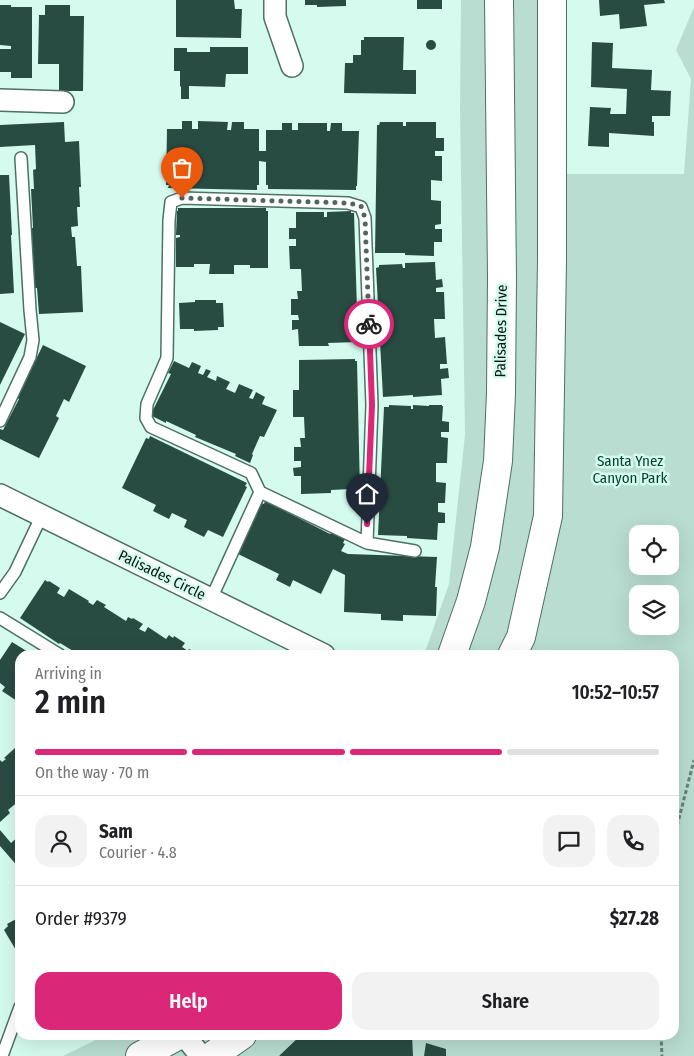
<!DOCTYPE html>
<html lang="en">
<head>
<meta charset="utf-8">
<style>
	:root { --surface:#fff; --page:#f2f2f2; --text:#202124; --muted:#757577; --line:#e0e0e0; --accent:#db2777 }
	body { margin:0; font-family:"Fira Sans Condensed",sans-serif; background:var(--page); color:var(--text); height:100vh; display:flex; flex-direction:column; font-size:19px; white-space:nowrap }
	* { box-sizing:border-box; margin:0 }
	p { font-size:16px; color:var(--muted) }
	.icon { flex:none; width:28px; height:28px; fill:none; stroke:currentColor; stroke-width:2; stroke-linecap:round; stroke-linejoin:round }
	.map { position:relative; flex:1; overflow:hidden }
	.panel { position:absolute; left:15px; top:650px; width:664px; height:390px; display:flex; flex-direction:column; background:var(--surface); border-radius:15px; box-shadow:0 5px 20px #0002 }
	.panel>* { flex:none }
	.tools { position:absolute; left:629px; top:525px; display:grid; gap:10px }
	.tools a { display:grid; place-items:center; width:50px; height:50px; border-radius:10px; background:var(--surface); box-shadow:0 5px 20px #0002; font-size:25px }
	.pin { position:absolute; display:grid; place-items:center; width:42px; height:42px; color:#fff; margin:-51px -21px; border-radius:50% 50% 50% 0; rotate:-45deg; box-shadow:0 0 5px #0007 }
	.pin .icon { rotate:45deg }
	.courier { position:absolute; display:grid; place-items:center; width:50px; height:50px; margin:-25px; border:4px solid #db2777; border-radius:50%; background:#fff; color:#222; box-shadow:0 1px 6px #0007 }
	.summary em { font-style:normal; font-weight:600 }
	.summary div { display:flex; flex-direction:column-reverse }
	.summary { display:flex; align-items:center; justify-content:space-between; height:85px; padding:0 20px }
	h1 { font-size:32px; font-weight:600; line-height:38px }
	.bar { display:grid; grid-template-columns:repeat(4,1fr); gap:8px 5px; align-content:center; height:60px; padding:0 20px }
	.bar i { height:6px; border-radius:4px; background:var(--line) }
	.bar .on { background:var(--accent) }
	.bar p { grid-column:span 4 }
	.line { display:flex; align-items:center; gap:12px; padding:0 20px; border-top:1px solid var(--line) }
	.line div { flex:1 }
	.round { display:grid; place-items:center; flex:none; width:52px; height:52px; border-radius:15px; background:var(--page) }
	.button { display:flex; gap:10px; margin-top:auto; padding:10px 20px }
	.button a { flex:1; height:58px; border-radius:15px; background:var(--accent); color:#fff; font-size:20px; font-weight:600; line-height:58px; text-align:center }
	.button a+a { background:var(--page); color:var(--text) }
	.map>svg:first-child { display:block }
	.green { fill:#b9ddd1; fill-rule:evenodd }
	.building { fill:#294c42 }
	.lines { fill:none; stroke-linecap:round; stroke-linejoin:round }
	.lane-casing { stroke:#4e7066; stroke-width:14 }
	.street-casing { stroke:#4e7066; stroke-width:24 }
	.secondary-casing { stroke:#4e7066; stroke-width:30 }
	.path { stroke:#688179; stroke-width:3; stroke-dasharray:4 2.5; stroke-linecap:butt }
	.lane { stroke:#fff; stroke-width:11 }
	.street { stroke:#fff; stroke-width:21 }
	.secondary { stroke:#fff; stroke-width:28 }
	.done { stroke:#50665f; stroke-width:5; stroke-dasharray:0 9 }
	.route { stroke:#db2777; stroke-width:6 }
	.labels { text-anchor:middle; stroke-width:5; stroke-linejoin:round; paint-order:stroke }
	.street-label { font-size:15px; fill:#081612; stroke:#d5fbef }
	.park-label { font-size:15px; fill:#053e32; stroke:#d5fbef }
</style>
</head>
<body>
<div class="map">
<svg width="694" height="1056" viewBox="0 0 694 1056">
	<rect width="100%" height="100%" fill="#d5fbef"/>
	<path class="green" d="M461 0H542V174H684L691 79 676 50 694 7V1056H63L106 1035H473L483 1038 485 1035H674V655H424L449 584 465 435 460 109ZM638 534H670V566H638ZM638 594H670V626H638Z"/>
	<path class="building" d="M176 0H234L235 9H242L241 38 176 37Z
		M305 0H346V6L317 7V5H305Z
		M417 0H442V9H417Z
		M599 0H664L665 3 644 5 647 26 620 29 619 14 600 16Z
		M0 5H11V7H32V78H11V72H0V49H11V46L0 45Z
		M45 5H70V16H84L83 91H59V64H38L39 15H45Z
		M364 37H404L403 70H416V94L344 93 345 63H353V55H361V40H364Z
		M426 45a5 5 0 1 1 10 0a5 5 0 1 1-10 0Z
		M592 42 613 43 612 68 652 70 651 90 671 91 670 116H652V122H654V136L609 133V147L588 146 590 107 611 108 610 114H626L627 89 591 87Z
		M210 47H248V74H226L225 87 189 86V99H181V86L180 87V71H174V48H187V52H210Z
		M182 121H192V129H198V121L228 122 227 130H231L232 122H244V129H259V151H266V130H282V123H292V130H298V123H327V131H330L331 123H342V131H359L357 186H356V190L268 189V185H266V162L259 161V185H257V190L168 188 169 185H166L167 129H182Z
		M64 122 65 142 79 141 81 187H79L80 207H77L78 226 71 227 72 237H75L77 266H81L83 312 39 314 37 288H35L31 228H33L31 189H34L33 170 36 169 35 145 0 147V125Z
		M380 122H403V126H406V122H436V138H444V151H435V156H442V181L431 180V200L441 201V224L435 225V229H442V242H434V256L405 255V253H375L377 125H379Z
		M0 175H9L12 235H11L14 293 0 294Z
		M178 208H266V211H268V268H250V265H234V274H209L210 264H194V267H176V238L180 237V235H176L177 211H178Z
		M351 211V213H354L358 342 328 343 329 346H299L298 329 292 330V320H299L298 315H291V299H298L297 291H302L301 269H290L289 246H296V239H289V228H296V212H324V217H327V212Z
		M435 262 436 280 442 279 443 287 436 288V292H444L445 319H434L435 338 445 337 447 364H440V369L448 368 449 378 441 379 442 395 413 397V395L383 397 376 268 379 267V265L402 264 403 268H405V263Z
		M195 300H216V303H223L224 327H218V330L194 331V329H180L179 303 195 302Z
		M0 322 25 334 0 385Z
		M43 345 86 366 69 402 64 399 56 416 59 418 39 458 0 439V429L3 430 19 399 17 398Z
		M355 359V361H357L360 491H352L351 489 331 490V493L301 494V476H294L293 468 301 467V461H294V447H301L300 438H305L304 417H293V390H299V360Z
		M174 361 189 368 192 362 201 366 198 373 203 375 206 369 211 371 207 377 216 381 217 376 230 382 226 389 235 393 239 384 253 390 249 398 253 399 256 392 265 397 262 404 277 410 264 437 260 436 252 454 253 455 250 463 235 456 236 454 195 437 196 435 166 421V423L152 416 153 413 152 412 171 374 168 373Z
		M389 405 411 406V409H413V405L429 406V405H442V406H443L442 421 449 422V432H441V437L448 438 447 463H436V482L446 483 445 503H438V512L445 513V523H438L437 540 407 538V536L378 535 384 407H389Z
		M150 436 247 483 245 486 247 487 223 537 208 530 204 537 184 527 187 520 172 513 169 519 153 511 156 505 122 488 146 438 149 439Z
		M265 501 330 534 331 533 345 539 343 543 345 544 341 551 348 554H349L437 557 435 587H437L436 616 403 615V621L381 620V614L344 612 345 575 333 569 321 594 293 580 290 587 276 580 279 574 238 554 262 503 264 504Z
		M45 580 48 582 49 581 60 588 57 593 64 597 69 589 89 601 88 602 93 605 97 600 106 605 104 607 126 621 128 617 132 619 133 618 143 624 139 629 145 632 148 627 166 639 169 635 173 638 174 636 185 643 182 647 188 651 189 649 199 655H82L79 653 78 654 60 643 59 644 20 618Z
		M12 642 33 655H20V703L2 691 5 687 0 683V660Z
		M15 748 20 754V800L8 810 10 813 0 822V760L2 762 6 759 4 758Z
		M0 830 11 843 20 835V869L0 846Z
		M20 913V957L4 930 8 926 7 924 18 918 16 915Z
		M301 1035H412L413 1056H279Z
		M426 1043 446 1049V1056H424Z"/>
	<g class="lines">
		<defs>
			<path id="lane" d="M0 421 30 357 33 340 30 310 21 158
				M367 543 372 405 365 218 361 207 348 203 182 198 171 202 169 220 167 358 147 404 146 418 151 427 251 473 260 492 367 543 415 551
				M0 593 15 572 42 515
				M211 599 260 492
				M0 618 60 655
				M2 1056 20 1007"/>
			<path id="street" d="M275 0V17L292 66
				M0 100 63 102
				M0 495 324 655
				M184 1035 201 1056"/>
			<path id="secondary" d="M452 655 471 601 485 547 498 461 501 393 502 278 499 0
				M512 655 521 637 548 516 552 260V0
				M140 1056 179 1035
				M212 1056 242 1035"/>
		</defs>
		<use href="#lane" class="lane-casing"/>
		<use href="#street" class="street-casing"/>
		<use href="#secondary" class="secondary-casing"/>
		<path class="path" d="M674 838 694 760
			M661 1035 662 1056"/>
		<use href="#lane" class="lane"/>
		<use href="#street" class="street"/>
		<use href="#secondary" class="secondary"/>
	</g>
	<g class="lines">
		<path class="done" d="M182 198 348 203 361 206 365 218 369 324"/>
		<path class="route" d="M367 524 372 405 369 324"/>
	</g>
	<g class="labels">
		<g class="street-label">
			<text transform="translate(501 331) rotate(-89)" y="5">Palisades Drive</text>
			<text transform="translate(162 575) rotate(26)" y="5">Palisades Circle</text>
		</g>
		<g class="park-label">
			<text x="630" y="466">Santa Ynez<tspan x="630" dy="17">Canyon Park</tspan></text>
		</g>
	</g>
</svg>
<div class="tools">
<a><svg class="icon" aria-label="locate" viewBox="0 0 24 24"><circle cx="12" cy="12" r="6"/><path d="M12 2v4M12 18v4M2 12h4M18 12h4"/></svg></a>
<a><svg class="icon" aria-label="layers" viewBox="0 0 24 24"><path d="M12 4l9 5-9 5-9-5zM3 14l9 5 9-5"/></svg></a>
</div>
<div class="pin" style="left:182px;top:198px;background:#ea580c"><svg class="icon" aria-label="bag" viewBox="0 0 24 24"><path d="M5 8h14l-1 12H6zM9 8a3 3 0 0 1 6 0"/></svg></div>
<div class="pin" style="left:367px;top:524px;background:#1f2937"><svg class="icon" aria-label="home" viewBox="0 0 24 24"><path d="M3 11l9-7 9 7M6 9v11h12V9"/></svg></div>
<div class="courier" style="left:369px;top:324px"><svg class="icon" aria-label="bike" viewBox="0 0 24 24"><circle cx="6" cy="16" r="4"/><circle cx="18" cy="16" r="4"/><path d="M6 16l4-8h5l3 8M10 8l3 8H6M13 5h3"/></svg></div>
<section class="panel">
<div class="summary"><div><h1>2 min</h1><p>Arriving in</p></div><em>10:52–10:57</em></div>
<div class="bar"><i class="on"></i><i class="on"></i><i class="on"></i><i></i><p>On the way · 70 m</p></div>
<div class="line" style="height:90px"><a class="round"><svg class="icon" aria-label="person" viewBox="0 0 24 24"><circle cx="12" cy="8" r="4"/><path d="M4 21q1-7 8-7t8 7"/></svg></a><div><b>Sam</b><p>Courier · 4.8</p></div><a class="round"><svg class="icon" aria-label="chat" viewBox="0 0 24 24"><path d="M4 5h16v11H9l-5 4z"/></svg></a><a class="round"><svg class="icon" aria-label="phone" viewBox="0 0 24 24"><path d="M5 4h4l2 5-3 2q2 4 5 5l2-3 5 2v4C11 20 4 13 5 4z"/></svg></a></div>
<div class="line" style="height:65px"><div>Order #9379</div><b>$27.28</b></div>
<div class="button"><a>Help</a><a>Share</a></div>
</section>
</div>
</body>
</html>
